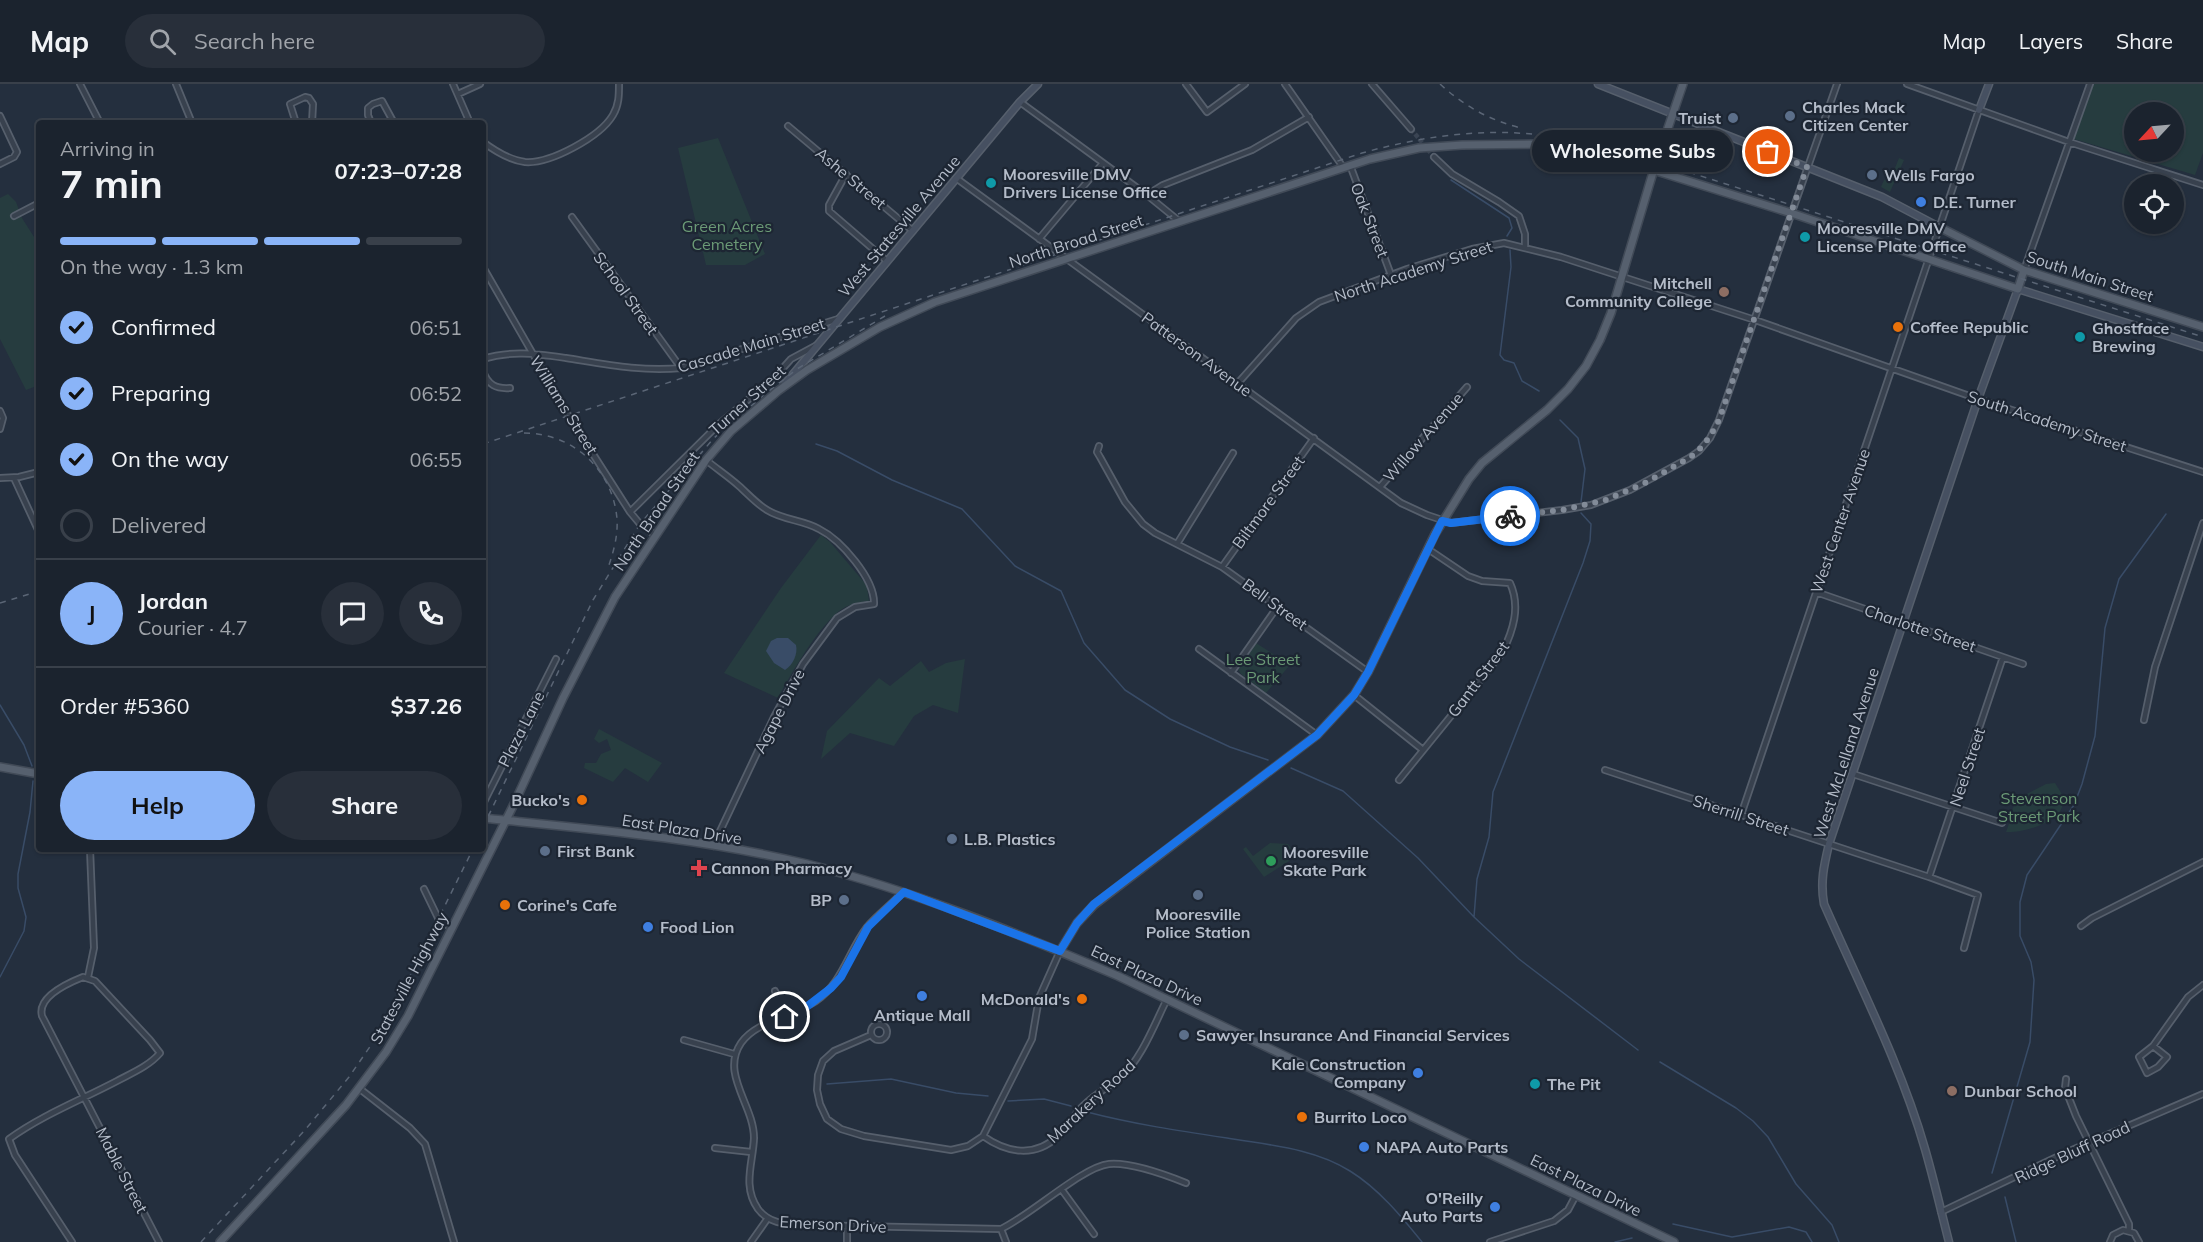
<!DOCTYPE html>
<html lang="en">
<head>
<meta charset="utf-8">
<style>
	:root { --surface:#1b232e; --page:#282f3a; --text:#f1f3f6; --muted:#a0a4aa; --line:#39404a; --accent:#8ab4f8 }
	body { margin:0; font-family:Mulish,sans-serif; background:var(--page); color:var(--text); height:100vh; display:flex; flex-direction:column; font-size:22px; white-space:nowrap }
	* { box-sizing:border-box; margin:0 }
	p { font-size:20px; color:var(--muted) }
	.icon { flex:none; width:33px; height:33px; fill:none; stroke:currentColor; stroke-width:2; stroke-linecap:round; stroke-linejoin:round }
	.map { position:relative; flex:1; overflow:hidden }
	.drawer { position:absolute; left:36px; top:36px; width:450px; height:732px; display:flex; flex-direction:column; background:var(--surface); border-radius:6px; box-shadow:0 2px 4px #0004,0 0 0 2px var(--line) }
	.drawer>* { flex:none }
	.needle { width:39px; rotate:244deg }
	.fabs { position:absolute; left:2124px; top:18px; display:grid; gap:12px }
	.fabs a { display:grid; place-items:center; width:60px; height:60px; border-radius:50%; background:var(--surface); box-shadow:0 2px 4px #0004,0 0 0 2px var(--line); font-size:30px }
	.pin { position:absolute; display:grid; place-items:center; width:51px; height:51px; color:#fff; margin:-26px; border:3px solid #fff; border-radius:50%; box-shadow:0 2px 6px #0007 }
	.courier { position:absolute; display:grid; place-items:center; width:60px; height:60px; margin:-30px; border:4px solid #1a73e8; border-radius:50%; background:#fff; color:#222; box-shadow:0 2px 8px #0007 }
	.bubble { position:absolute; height:42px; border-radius:21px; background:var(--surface); box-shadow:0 2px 4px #0004,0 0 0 2px var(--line); font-size:20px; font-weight:700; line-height:42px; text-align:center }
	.head em { font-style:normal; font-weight:700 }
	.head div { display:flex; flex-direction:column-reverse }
	.head { display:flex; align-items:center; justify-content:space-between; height:102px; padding:0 24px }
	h1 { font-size:39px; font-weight:700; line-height:45px }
	.bar { display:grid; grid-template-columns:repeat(4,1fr); gap:9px 6px; align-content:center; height:72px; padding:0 24px }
	.bar i { height:8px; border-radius:4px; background:var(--line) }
	.bar .selected { background:var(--accent) }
	.bar p { grid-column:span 4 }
	.line { display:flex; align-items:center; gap:15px; padding:0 24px; border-top:2px solid var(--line) }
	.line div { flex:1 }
	.round { display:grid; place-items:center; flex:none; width:63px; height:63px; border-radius:32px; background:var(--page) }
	ol { padding:0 24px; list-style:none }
	li { display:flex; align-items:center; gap:18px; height:66px }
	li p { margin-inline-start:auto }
	li .icon { padding:6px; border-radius:50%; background:var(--accent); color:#111; stroke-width:4 }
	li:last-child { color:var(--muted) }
	li i { width:33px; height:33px; border:3px solid var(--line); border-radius:50% }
	.button { display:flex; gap:12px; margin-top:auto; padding:12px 24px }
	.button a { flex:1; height:69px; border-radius:36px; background:var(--accent); color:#111; font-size:24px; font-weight:700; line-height:69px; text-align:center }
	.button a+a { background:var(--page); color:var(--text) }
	header { display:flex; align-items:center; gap:36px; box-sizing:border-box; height:84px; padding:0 30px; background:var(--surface); border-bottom:2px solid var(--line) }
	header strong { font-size:28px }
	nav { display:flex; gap:33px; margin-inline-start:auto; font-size:21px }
	.search { width:420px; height:54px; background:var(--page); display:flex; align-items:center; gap:15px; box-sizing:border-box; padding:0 21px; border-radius:33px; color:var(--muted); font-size:22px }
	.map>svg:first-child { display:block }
	.green { fill:#263c3f; fill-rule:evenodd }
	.water { fill:#394c67 }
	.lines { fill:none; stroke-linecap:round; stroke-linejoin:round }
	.stream { stroke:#394c67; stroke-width:1.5 }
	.street-tunnel { stroke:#3a4453; stroke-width:4.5; stroke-dasharray:4.5 2; stroke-linecap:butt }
	.street-casing { stroke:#565f6c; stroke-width:8 }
	.secondary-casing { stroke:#565f6c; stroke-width:9 }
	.primary-casing { stroke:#414a57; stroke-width:10 }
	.street { stroke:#38414e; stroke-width:4.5 }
	.secondary { stroke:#465061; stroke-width:6 }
	.primary { stroke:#56606e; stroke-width:7 }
	.rail { stroke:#5a6575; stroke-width:1.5; stroke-dasharray:6 6; stroke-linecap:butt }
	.done { stroke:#828b98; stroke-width:6; stroke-dasharray:0 10.8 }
	.route { stroke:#1a73e8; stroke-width:8 }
	.service-dot { fill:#5c6f8a; stroke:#1d2633; stroke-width:2 }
	.culture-dot { fill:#0f9aa8; stroke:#1d2633; stroke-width:2 }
	.shop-dot { fill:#3f7fe0; stroke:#1d2633; stroke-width:2 }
	.education-dot { fill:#8d6e63; stroke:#1d2633; stroke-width:2 }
	.food-dot { fill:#e8710a; stroke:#1d2633; stroke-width:2 }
	.leisure-dot { fill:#2e9e5b; stroke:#1d2633; stroke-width:2 }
	.health-dot { fill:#e0444e; stroke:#1d2633; stroke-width:2 }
	.labels { text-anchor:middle; stroke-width:4.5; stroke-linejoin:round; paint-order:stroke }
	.poi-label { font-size:16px; font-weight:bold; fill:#b4bcc9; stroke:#1d2633; text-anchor:start }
	.street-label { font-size:16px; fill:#b4bcc9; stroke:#1d2633 }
	.park-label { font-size:16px; fill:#6b9a76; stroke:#1d2633 }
</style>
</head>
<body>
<header>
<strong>Map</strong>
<div class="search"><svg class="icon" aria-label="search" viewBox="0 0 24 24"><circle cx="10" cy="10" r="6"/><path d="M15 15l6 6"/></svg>Search here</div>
<nav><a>Map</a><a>Layers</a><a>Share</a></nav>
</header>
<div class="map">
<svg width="2203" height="1158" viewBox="0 0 2203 1158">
	<rect width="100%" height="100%" fill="#242f3e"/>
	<path class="green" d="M2093 0H2203V69L2195 91 2074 55ZM2134 28H2174V68H2134Z
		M718 54 765 170 745 181H706L678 64Z
		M1899 74 1904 76 1890 108 1881 103 1884 96 1891 94Z
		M8 110 16 118 22 134 34 153 39 151V301L26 306 0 255V114Z
		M821 451 830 458 864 498 867 503 869 517C859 518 850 520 842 525 819 541 792 588 778 614L724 589 781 504Z
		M1256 559 1290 581 1266 609 1241 590 1238 585Z
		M965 575 958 629 933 621 914 632 894 662 850 649 821 675 827 647 879 594 890 602 921 577 929 588 946 579Z
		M599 645 662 679 648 698 625 684 613 698 584 684 585 679H596L601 670 611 666 607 655 599 659 594 655Z
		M2055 699C2058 704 2063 710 2063 716 2065 738 2023 749 2006 748L2010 737 2008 735 2017 715 2046 700Z
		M1270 759 1288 760 1297 772 1264 793 1243 765 1246 763 1253 772Z"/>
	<path class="water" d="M777 554H788L796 561C798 570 793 581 785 586L774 579 766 567 771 557Z"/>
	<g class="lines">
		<path class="stream" d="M1451 96 1509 134 1512 144 1507 152
			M1510 166 1511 183 1500 271 1504 276 1514 279 1522 297 1539 307
			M1560 336 1578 354 1585 385 1581 418
			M816 360 837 367 892 396 962 425 1015 482 1061 507 1084 559 1125 606 1170 635 1230 663 1268 676
			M0 621 24 661 32 682
			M1291 684 1343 707 1418 774 1474 833 1519 875 1638 966
			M1474 833 1477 795 1489 753 1493 708 1583 479 1590 457 1591 440 1581 429
			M0 893 24 847 26 833 18 804V790L30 728 33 697
			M1660 978 1736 1024 1753 1037 1768 1053 1796 1100 1832 1141 1839 1158
			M827 1000 891 995 956 1009 988 1012
			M1008 1017 1044 1015 1071 1022
			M1087 1028C1133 1040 1180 1047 1227 1054 1268 1061 1314 1064 1350 1087 1379 1105 1401 1132 1422 1158
			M1992 1089 2030 958 2034 896 2031 878 2020 852V818L2027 791 2074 721 2082 700 2095 652 2105 544 2119 495 2166 430
			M2005 1113 2016 1158
			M1673 1140 1732 1153 1789 1143 1806 1148 1812 1158
			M1615 1158 1632 1154"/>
		<path class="street-tunnel" d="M1411 45 1434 73"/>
		<defs>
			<path id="street" d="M80 0 100 39
				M176 0 192 39
				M453 0 470 39
				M1186 0 1207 28 1245 0
				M1285 0 1343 83
				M1372 0 1411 45
				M1907 0 2069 58 2203 101
				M458 10 480 0
				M1020 18 1147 111 1179 137
				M0 32 17 68 14 73 0 80
				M296 39 290 20 305 13 309 14 313 20 312 39
				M371 39 368 31V24L373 20 382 17 394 39
				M788 42 913 147
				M483 58C495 67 509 76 525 78 550 80 600 53 613 31 619 21 619 11 619 0
				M1434 73 1452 90 1499 118 1519 132 1525 150V163
				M1350 81 1391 191
				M846 90 829 121V127L887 177
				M956 94 1401 419 1427 431 1451 439 1562 426 1591 421 1630 406 1689 374 1699 367 1710 354 1719 336 1837 0
				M1147 111 1163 101 1252 66 1309 33
				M14 132 39 119
				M572 133 681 284
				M1039 155 1103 79
				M483 183 568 331 630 428 640 440 655 451
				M2024 186 2090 0
				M483 275C511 266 537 270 566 274 604 280 642 288 681 284L838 235
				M483 287C488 301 496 305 510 304
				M1238 299 1296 234 1319 218 1407 185 1472 165 1504 159 1561 173 1755 236 1978 315 2203 388
				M0 327 3 334 0 345
				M1099 362 1097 368 1100 373 1125 418 1143 440 1155 449 1222 483 1368 588
				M706 376C717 385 729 393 739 402 748 410 757 420 767 426 783 436 803 436 819 445 841 456 875 495 874 520L855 523 837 534 803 580 774 633 713 762
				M0 394 19 393 39 388
				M14 394 39 448
				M1380 403 1467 303
				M630 428 719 340 774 294 791 275 817 261
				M1177 460 1233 369
				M1222 483 1314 354
				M1816 508 2023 580
				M1199 565 1317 651
				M1231 589 1278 522
				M1354 611 1423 666
				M2144 636 2155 583 2203 439
				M1605 686 1929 793 1978 811 1964 864
				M1853 690 2002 739
				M1399 696 1502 569C1513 547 1521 523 1510 499L1482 497 1468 492 1428 465
				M483 720 556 575
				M1741 731 1979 26
				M1929 793 2003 573
				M424 805 439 836 452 844
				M903 808C892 820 877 831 867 843 848 868 843 898 816 917 794 932 756 937 741 959 720 990 754 1021 754 1054 753 1079 742 1102 758 1125 769 1140 786 1140 803 1141L1001 1145C1031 1131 1082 1083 1109 1080 1131 1078 1166 1091 1186 1099
				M2081 842 2092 834 2203 778
				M88 893 94 864 90 765
				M775 907 785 933
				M871 948a8 8 0 1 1 16 0a8 8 0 1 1-16 0Z
				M871 951 834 967 823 977 818 991 817 1006 820 1020 827 1035 841 1045 864 1052 951 1066 968 1062 983 1052 1032 955 1039 914 1060 867
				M684 956 734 970
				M2153 962 2167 973 2158 983 2147 989 2139 973Z
				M2153 962 2188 913 2203 901
				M2066 995 2065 1004 2076 1032 2129 1140V1147
				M360 1005 410 1044 425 1060 454 1158
				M983 1052C1007 1069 1035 1074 1058 1052 1068 1043 1074 1030 1084 1021 1095 1010 1109 1003 1121 993 1141 976 1155 939 1167 915
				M715 1064 751 1068
				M1062 1106 1094 1150
				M1941 1128 2065 1069 2203 1010
				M1001 1145 1006 1158
				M72 1158 15 1071 9 1055C42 1031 81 1016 117 997 132 989 149 982 160 969L150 956 95 897 83 893C68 899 37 913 42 932L159 1158
				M751 1158 768 1134
				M847 1158V1142
				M1490 1158 1554 1137 1568 1126 1576 1111
				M2110 1158 2113 1151 2123 1146 2134 1149 2139 1158"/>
			<path id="secondary" d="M1598 0 1882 113 1939 143
				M1979 26 1989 0
				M785 300 1020 18 1038 0
				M1949 1158C1941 1127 1934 1096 1925 1065 1901 981 1859 900 1824 820 1820 798 1824 781 1829 760L1978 315 2018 205 2203 263"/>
			<path id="primary" d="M1939 143 2024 186 2203 243
				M0 683 39 690
				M483 734C591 745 701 754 807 780 914 807 1017 849 1118 892L1674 1158
				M1060 867 1077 839 1094 821 1317 651 1354 611 1368 588 1435 450 1469 395 1482 379 1547 326 1568 305 1586 282 1600 256 1611 229 1654 85 1683 0
				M220 1158 346 1021 386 968 408 932 513 722 563 614 615 513 706 376 731 347 778 307 807 286 880 243 935 218 1370 75 1419 64 1462 61 1541 60 1577 65 1618 75 1791 129 2018 205 2024 186"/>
		</defs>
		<use href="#street" class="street-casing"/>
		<use href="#secondary" class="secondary-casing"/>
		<use href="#primary" class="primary-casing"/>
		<use href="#street" class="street"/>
		<use href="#secondary" class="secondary"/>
		<use href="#primary" class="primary"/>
		<path class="rail" d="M1440 0C1464 22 1489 36 1521 44
			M524 349C573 349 613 386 617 435 618 451 614 466 609 481
			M483 360 1362 69C1423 52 1485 43 1548 52 1583 56 1617 66 1651 76L2203 253
			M0 519 39 507
			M483 743 593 516 640 440 714 354 765 310 797 285 885 232
			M201 1158 305 1046 349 993 387 938 473 765"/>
	</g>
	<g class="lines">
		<path class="done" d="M1510 432 1562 426 1606 416 1645 399 1689 374C1703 364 1711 352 1719 336L1807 83 1768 68"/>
		<path class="route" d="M785 933 805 924 831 904 841 893 868 843 904 808 1060 867 1077 839 1094 820 1317 651 1354 611 1368 588 1442 437 1451 439 1510 432"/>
	</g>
	<g class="service-dot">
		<circle cx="1790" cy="32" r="6"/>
		<circle cx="1733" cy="34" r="6"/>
		<circle cx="1872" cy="91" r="6"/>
		<circle cx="952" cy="755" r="6"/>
		<circle cx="545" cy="767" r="6"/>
		<circle cx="1198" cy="811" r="6"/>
		<circle cx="844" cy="816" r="6"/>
		<circle cx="1184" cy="951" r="6"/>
	</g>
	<g class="culture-dot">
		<circle cx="991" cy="99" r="6"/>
		<circle cx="1805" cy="153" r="6"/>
		<circle cx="2080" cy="253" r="6"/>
		<circle cx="1535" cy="1000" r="6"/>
	</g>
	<g class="shop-dot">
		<circle cx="1921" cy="118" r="6"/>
		<circle cx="648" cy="843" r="6"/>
		<circle cx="922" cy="912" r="6"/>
		<circle cx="1418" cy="989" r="6"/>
		<circle cx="1364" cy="1063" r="6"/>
		<circle cx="1495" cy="1123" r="6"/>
	</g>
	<g class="education-dot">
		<circle cx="1724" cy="208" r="6"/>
		<circle cx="1952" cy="1007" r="6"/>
	</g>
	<g class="food-dot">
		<circle cx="1898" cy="243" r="6"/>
		<circle cx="582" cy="716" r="6"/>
		<circle cx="505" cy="821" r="6"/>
		<circle cx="1082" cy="915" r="6"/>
		<circle cx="1302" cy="1033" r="6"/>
	</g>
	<circle class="leisure-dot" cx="1271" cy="777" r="6"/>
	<path class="health-dot" d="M696 775h6v6h6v6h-6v6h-6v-6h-6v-6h6z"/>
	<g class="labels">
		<g class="poi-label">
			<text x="1802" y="29">Charles Mack<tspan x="1802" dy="18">Citizen Center</tspan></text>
			<text x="1721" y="40" text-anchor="end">Truist</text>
			<text x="1003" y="96">Mooresville DMV<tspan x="1003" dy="18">Drivers License Office</tspan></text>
			<text x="1884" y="97">Wells Fargo</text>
			<text x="1933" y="124">D.E. Turner</text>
			<text x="1817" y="150">Mooresville DMV<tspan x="1817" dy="18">License Plate Office</tspan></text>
			<text x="1712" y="205" text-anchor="end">Mitchell<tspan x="1712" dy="18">Community College</tspan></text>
			<text x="1910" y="249">Coffee Republic</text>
			<text x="2092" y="250">Ghostface<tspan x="2092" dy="18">Brewing</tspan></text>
			<text x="570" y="722" text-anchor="end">Bucko's</text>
			<text x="964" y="761">L.B. Plastics</text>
			<text x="557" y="773">First Bank</text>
			<text x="1283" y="774">Mooresville<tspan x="1283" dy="18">Skate Park</tspan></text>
			<text x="711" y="790">Cannon Pharmacy</text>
			<text x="832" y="822" text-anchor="end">BP</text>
			<text x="517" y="827">Corine's Cafe</text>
			<text x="1198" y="836" text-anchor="middle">Mooresville<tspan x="1198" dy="18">Police Station</tspan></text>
			<text x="660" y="849">Food Lion</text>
			<text x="1070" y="921" text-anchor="end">McDonald's</text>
			<text x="922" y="937" text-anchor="middle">Antique Mall</text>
			<text x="1196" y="957">Sawyer Insurance And Financial Services</text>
			<text x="1406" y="986" text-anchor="end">Kale Construction<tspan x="1406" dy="18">Company</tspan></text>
			<text x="1547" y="1006">The Pit</text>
			<text x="1964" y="1013">Dunbar School</text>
			<text x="1314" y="1039">Burrito Loco</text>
			<text x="1376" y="1069">NAPA Auto Parts</text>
			<text x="1483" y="1120" text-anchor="end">O'Reilly<tspan x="1483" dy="18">Auto Parts</tspan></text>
		</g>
		<g class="street-label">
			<text transform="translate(851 94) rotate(40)" y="6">Ashe Street</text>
			<text transform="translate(1370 136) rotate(69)" y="6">Oak Street</text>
			<text transform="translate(899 142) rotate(-50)" y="6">West Statesville Avenue</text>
			<text transform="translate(1076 157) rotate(-18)" y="6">North Broad Street</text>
			<text transform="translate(1413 187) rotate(-18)" y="6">North Academy Street</text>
			<text transform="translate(2090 192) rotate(18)" y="6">South Main Street</text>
			<text transform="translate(626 209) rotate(54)" y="6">School Street</text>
			<text transform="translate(751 261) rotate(-17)" y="6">Cascade Main Street</text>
			<text transform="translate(1197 270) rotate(36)" y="6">Patterson Avenue</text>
			<text transform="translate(747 316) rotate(-42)" y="6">Turner Street</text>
			<text transform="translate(564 321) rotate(58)" y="6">Williams Street</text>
			<text transform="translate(2047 337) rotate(18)" y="6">South Academy Street</text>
			<text transform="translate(1423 353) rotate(-49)" y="6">Willow Avenue</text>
			<text transform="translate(1268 418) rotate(-54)" y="6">Biltmore Street</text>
			<text transform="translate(656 427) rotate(-56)" y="6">North Broad Street</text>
			<text transform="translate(1840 437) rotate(-71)" y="6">West Center Avenue</text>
			<text transform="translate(1275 520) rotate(36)" y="6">Bell Street</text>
			<text transform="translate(1920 544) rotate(19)" y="6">Charlotte Street</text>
			<text transform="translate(1478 595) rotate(-53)" y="6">Gantt Street</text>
			<text transform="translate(779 627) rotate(-63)" y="6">Agape Drive</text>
			<text transform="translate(521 645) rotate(-63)" y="6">Plaza Lane</text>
			<text transform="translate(1846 669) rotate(-72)" y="6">West McLelland Avenue</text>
			<text transform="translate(1967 683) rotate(-72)" y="6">Neel Street</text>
			<text transform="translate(1741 731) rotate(18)" y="6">Sherrill Street</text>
			<text transform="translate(682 745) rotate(9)" y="6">East Plaza Drive</text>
			<text transform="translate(1147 891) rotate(25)" y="6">East Plaza Drive</text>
			<text transform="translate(409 894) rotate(-62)" y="6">Statesville Highway</text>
			<text transform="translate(1091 1017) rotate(-43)" y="6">Marakery Road</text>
			<text transform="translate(2072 1068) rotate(-25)" y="6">Ridge Bluff Road</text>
			<text transform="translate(122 1086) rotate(63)" y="6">Mable Street</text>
			<text transform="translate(1586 1101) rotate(26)" y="6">East Plaza Drive</text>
			<text transform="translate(833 1140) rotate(3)" y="6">Emerson Drive</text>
		</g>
		<g class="park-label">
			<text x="727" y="148">Green Acres<tspan x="727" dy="18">Cemetery</tspan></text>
			<text x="1263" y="581">Lee Street<tspan x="1263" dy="18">Park</tspan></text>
			<text x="2039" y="720">Stevenson<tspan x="2039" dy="18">Street Park</tspan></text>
		</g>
	</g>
</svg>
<div class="fabs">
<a><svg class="needle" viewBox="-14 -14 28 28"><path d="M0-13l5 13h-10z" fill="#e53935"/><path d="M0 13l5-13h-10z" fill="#a0a4aa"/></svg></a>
<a><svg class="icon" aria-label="locate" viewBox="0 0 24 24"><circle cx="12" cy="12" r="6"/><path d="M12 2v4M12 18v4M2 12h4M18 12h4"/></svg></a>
</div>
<div class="pin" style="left:1768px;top:68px;background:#ea580c"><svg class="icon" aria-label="bag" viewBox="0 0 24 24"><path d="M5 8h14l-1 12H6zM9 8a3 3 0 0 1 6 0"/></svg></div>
<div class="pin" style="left:785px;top:933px;background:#1f2937"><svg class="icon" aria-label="home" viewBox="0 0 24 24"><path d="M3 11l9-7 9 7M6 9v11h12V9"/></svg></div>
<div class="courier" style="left:1510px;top:432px"><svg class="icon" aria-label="bike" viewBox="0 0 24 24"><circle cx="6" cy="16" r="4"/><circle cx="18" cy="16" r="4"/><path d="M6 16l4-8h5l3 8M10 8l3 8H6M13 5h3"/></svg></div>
<div class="bubble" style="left:1532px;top:46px;width:201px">Wholesome Subs</div>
<section class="drawer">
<div class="head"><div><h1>7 min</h1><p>Arriving in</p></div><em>07:23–07:28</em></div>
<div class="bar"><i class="selected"></i><i class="selected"></i><i class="selected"></i><i></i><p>On the way · 1.3 km</p></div>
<ol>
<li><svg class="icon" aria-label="check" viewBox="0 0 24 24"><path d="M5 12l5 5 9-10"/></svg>Confirmed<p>06:51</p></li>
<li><svg class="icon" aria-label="check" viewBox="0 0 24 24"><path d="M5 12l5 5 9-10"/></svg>Preparing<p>06:52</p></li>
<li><svg class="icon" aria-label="check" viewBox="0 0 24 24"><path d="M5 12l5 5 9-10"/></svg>On the way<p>06:55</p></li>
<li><i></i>Delivered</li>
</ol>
<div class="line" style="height:108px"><b class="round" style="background:var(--accent);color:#111">J</b><div><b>Jordan</b><p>Courier · 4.7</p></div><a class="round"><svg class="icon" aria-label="chat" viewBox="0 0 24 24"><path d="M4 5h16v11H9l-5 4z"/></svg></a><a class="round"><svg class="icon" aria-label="phone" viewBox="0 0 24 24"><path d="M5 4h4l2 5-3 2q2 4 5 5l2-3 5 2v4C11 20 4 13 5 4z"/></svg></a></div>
<div class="line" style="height:78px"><div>Order #5360</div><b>$37.26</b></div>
<div class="button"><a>Help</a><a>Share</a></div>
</section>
</div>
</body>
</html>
